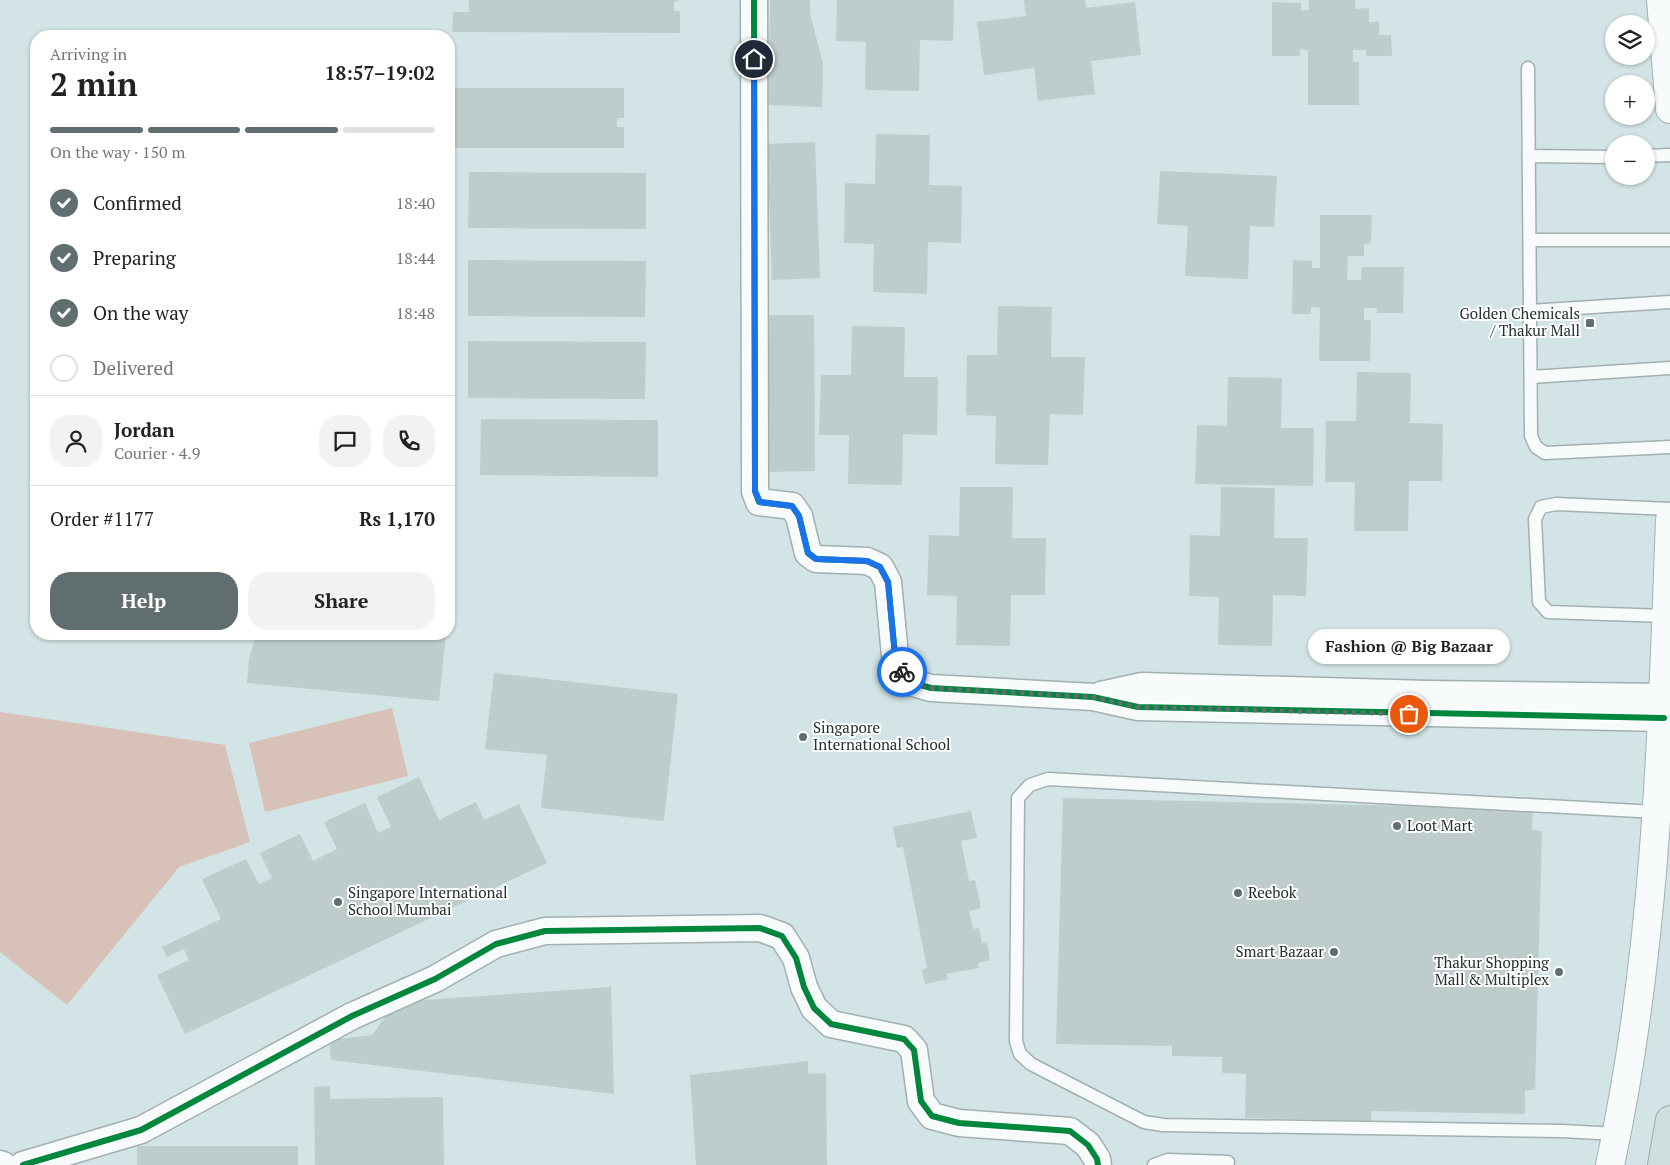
<!DOCTYPE html>
<html lang="en">
<head>
<meta charset="utf-8">
<style>
	:root { --surface:#fff; --page:#f2f2f2; --text:#222; --muted:#767676; --line:#e0e0e0; --accent:#606e6f }
	body { margin:0; font-family:"PT Serif",serif; background:var(--page); color:var(--text); height:100vh; display:flex; flex-direction:column; font-size:19px; white-space:nowrap }
	* { box-sizing:border-box; margin:0 }
	p { font-size:16px; color:var(--muted) }
	.icon { flex:none; width:28px; height:28px; fill:none; stroke:currentColor; stroke-width:2; stroke-linecap:round; stroke-linejoin:round }
	.map { position:relative; flex:1; overflow:hidden }
	.details { position:absolute; left:30px; top:30px; width:425px; height:610px; display:flex; flex-direction:column; background:var(--surface); border-radius:20px; box-shadow:0 1px 4px #0004 }
	.details>* { flex:none }
	.fabs { position:absolute; left:1605px; top:15px; display:grid; gap:10px }
	.fabs a { display:grid; place-items:center; width:50px; height:50px; border-radius:50%; background:var(--surface); box-shadow:0 1px 4px #0004; font-size:25px }
	.pin { position:absolute; display:grid; place-items:center; width:42px; height:42px; color:#fff; margin:-21px; border:2px solid #fff; border-radius:50%; box-shadow:0 1px 5px #0007 }
	.courier { position:absolute; display:grid; place-items:center; width:50px; height:50px; margin:-25px; border:4px solid #1a73e8; border-radius:50%; background:#fff; color:#222; box-shadow:0 1px 6px #0007 }
	.bubble { position:absolute; height:35px; border-radius:18px; background:var(--surface); box-shadow:0 1px 4px #0004; font-size:16px; font-weight:700; line-height:35px; text-align:center }
	.headline em { font-style:normal; font-weight:700 }
	.headline div { display:flex; flex-direction:column-reverse }
	.headline { display:flex; align-items:center; justify-content:space-between; height:85px; padding:0 20px }
	h1 { font-size:32px; font-weight:700; line-height:38px }
	.bar { display:grid; grid-template-columns:repeat(4,1fr); gap:8px 5px; align-content:center; height:60px; padding:0 20px }
	.bar i { height:6px; border-radius:4px; background:var(--line) }
	.bar .selected { background:var(--accent) }
	.bar p { grid-column:span 4 }
	.line { display:flex; align-items:center; gap:12px; padding:0 20px; border-top:1px solid var(--line) }
	.line div { flex:1 }
	.round { display:grid; place-items:center; flex:none; width:52px; height:52px; border-radius:20px; background:var(--page) }
	ol { padding:0 20px; list-style:none }
	li { display:flex; align-items:center; gap:15px; height:55px }
	li p { margin-inline-start:auto }
	li .icon { padding:5px; border-radius:50%; background:var(--accent); color:#fff; stroke-width:4 }
	li:last-child { color:var(--muted) }
	li i { width:28px; height:28px; border:2px solid var(--line); border-radius:50% }
	.button { display:flex; gap:10px; margin-top:auto; padding:10px 20px }
	.button a { flex:1; height:58px; border-radius:20px; background:var(--accent); color:#fff; font-size:20px; font-weight:700; line-height:58px; text-align:center }
	.button a+a { background:var(--page); color:var(--text) }
	.map>svg:first-child { display:block }
	.green { fill:#d7c1b8 }
	.building { fill:#becccc }
	.lines { fill:none; stroke-linecap:round; stroke-linejoin:round }
	.lane-casing { stroke:#a2b0b1; stroke-width:15 }
	.street-casing { stroke:#a2b0b1; stroke-width:29 }
	.secondary-casing { stroke:#a2b0b1; stroke-width:30 }
	.highway-casing { stroke:#97acad; stroke-width:30 }
	.lane { stroke:#f8fbfb; stroke-width:12 }
	.street { stroke:#f8fbfb; stroke-width:26 }
	.secondary { stroke:#f8fbfb; stroke-width:28 }
	.highway { stroke:#d0dedf; stroke-width:28 }
	.cycleway-casing { stroke:#fff; stroke-width:9 }
	.cycleway { stroke:#00873e; stroke-width:6 }
	.done { stroke:#606e6f; stroke-width:5; stroke-dasharray:0 9 }
	.route { stroke:#1a73e8; stroke-width:6 }
	.poi-dot { fill:#606e6f; stroke:#fff; stroke-width:2 }
	.labels { text-anchor:middle; stroke-width:4; stroke-linejoin:round; paint-order:stroke }
	.poi-label { font-size:15px; fill:#222f30; stroke:#fff; text-anchor:start }
</style>
</head>
<body>
<div class="map">
<svg width="1670" height="1165" viewBox="0 0 1670 1165">
	<rect width="100%" height="100%" fill="#d2e4e5"/>
	<path class="green" d="M392 708 408 776 265 812 249 743Z
		M0 712 225 745 250 842 179 867 67 1005 0 952Z"/>
	<path class="building" d="M469 0H680L674 2V11H680V33L452 32 453 12H469Z
		M770 0H810V13L823 64 822 107 768 105Z
		M837 0H954L953 41 920 40 919 91 865 90 866 42 836 41Z
		M1024 0H1085L1086 8 1135 2 1141 55 1091 61 1095 94 1038 101 1034 68 984 75 977 22 1026 16Z
		M1309 0H1355V9L1369 8V22H1379V35H1391L1392 56H1366V50H1353V62H1359V105H1308V50L1300 49V56H1272V2L1301 3V10H1309Z
		M449 88H624V118H617V127H624V148H449Z
		M876 134 930 135 929 185 962 186 961 243 928 242 927 294 873 292 874 244 844 243 845 183 875 184Z
		M815 142 820 278 772 280 767 144Z
		M1160 171 1277 176 1274 227 1250 226 1248 279 1185 276 1188 226 1157 224Z
		M469 172 646 173V229L468 228Z
		M1320 215H1372L1371 243 1364 244V256H1348L1347 280H1361L1362 267H1404L1403 313H1377V308H1364V320H1371L1370 361H1319L1320 308 1311 307V314H1292L1293 260 1312 261V268H1320Z
		M468 260 646 261 645 317 468 316Z
		M998 306 1052 307 1051 357H1085L1083 415 1050 414 1048 465 995 464 996 416 966 415 967 355H997Z
		M763 315H814L815 471 764 472Z
		M852 326 905 327 904 377H938L937 435 903 434 902 485 848 484 849 435H819L821 375H851Z
		M468 341 646 342 645 399 468 398Z
		M1357 372 1411 373 1410 423 1443 424 1442 481H1409L1408 531H1354L1355 482H1325L1326 421H1356Z
		M1228 377 1282 378 1281 428H1314L1313 486 1195 484 1197 425 1227 426Z
		M481 419 658 420V477L480 475Z
		M960 487H1013L1012 538H1046L1045 595H1011L1010 646 956 645 957 596 927 595 929 535 959 536Z
		M1221 487 1275 488 1274 538H1308L1306 596 1273 595 1272 646 1218 645 1219 597 1189 596 1190 535 1220 536Z
		M256 634H446L439 701 247 683 249 659Z
		M494 673 678 694 664 821 541 808 547 755 485 749Z
		M419 777 439 820 476 802 484 820 519 804 547 863 185 1034 157 975 189 960 184 949 167 957 162 947 221 919 202 879 246 859 259 884 272 878 260 853 300 834 313 861 337 849 324 822 365 803 378 833 391 827 377 797Z
		M1063 798 1533 809 1532 830 1542 831 1535 1090H1525V1114L1371 1111V1121L1245 1118 1246 1074 1222 1073V1057L1172 1056V1046L1056 1044Z
		M971 811 977 838 961 841 969 881 975 880 981 908 969 911 973 929 979 928 982 943 987 942 990 960 978 963 979 968 946 974 948 979 925 984 922 970 927 968 903 847 897 848 893 827Z
		M611 987 614 1094 331 1060 329 1040 372 1035 396 1002Z
		M808 1061V1074L826 1073 827 1165H696L690 1075Z
		M330 1086V1099L443 1097 444 1165H315L314 1087Z
		M137 1146H298V1165H137Z"/>
	<g class="lines">
		<defs>
			<path id="lane" d="M1528 68 1531 436 1536 447 1545 453 1670 447
				M1529 156 1614 157
				M1646 156 1670 155
				M1530 240H1670
				M1530 311 1670 302
				M1531 377 1670 368
				M1666 616 1548 612 1539 602 1535 519 1541 507 1556 504 1670 509
				M1617 1134 1562 1131 1163 1125 1144 1122 1031 1064 1020 1054 1016 1041 1018 798 1030 785 1048 779 1657 812
				M1154 1165 1168 1160 1228 1162"/>
			<path id="street" d="M754 0 755 491 759 502 792 506 799 516 808 553 816 559 867 561 880 567 888 582 896 666 910 682 931 688 1093 697 1138 707 1664 718
				M1101 695 1142 686 1428 694 1663 697
				M0 1164 3 1165
				M23 1165 141 1130 352 1016 435 979 496 944 545 931 760 928 782 936 796 958 804 987 814 1008 831 1024 904 1039 914 1050 921 1101 932 1116 959 1123 1070 1131 1088 1145 1097 1159 1098 1165"/>
			<path id="secondary" d="M1661 0 1670 109
				M1610 1165C1656 953 1662 736 1670 520"/>
			<path id="highway" d="M1662 1165 1670 1120"/>
		</defs>
		<use href="#lane" class="lane-casing"/>
		<use href="#street" class="street-casing"/>
		<use href="#secondary" class="secondary-casing"/>
		<use href="#highway" class="highway-casing"/>
		<use href="#lane" class="lane"/>
		<use href="#street" class="street"/>
		<use href="#secondary" class="secondary"/>
		<use href="#highway" class="highway"/>
		<defs>
			<path id="cycleway" d="M754 0 755 491 759 502 792 506 799 516 808 553 816 559 867 561 880 567 888 582 896 666 910 682 931 688 1093 697 1138 707 1664 718
				M23 1165 141 1130 352 1016 435 979 496 944 545 931 760 928 782 936 796 958 804 987 814 1008 831 1024 904 1039 914 1050 921 1101 932 1116 959 1123 1070 1131 1088 1145 1097 1159 1098 1165"/>
		</defs>
		<use href="#cycleway" class="cycleway-casing"/>
		<use href="#cycleway" class="cycleway"/>
	</g>
	<g class="lines">
		<path class="done" d="M902 672 910 682 931 688 1093 697 1138 707 1409 714"/>
		<path class="route" d="M754 59 755 491 760 502 792 506 799 516 808 553 816 559 867 561 880 567 888 582 896 666 902 672"/>
	</g>
	<g class="poi-dot">
		<rect x="1585" y="318" width="10" height="10" rx="2.5"/>
		<circle cx="803" cy="737" r="5"/>
		<circle cx="1397" cy="826" r="5"/>
		<circle cx="1238" cy="893" r="5"/>
		<circle cx="338" cy="902" r="5"/>
		<circle cx="1334" cy="952" r="5"/>
		<circle cx="1559" cy="972" r="5"/>
	</g>
	<g class="labels">
		<g class="poi-label">
			<text x="1580" y="319" text-anchor="end">Golden Chemicals<tspan x="1580" dy="17">/ Thakur Mall</tspan></text>
			<text x="813" y="733">Singapore<tspan x="813" dy="17">International School</tspan></text>
			<text x="1407" y="831">Loot Mart</text>
			<text x="348" y="898">Singapore International<tspan x="348" dy="17">School Mumbai</tspan></text>
			<text x="1248" y="898">Reebok</text>
			<text x="1324" y="957" text-anchor="end">Smart Bazaar</text>
			<text x="1549" y="968" text-anchor="end">Thakur Shopping<tspan x="1549" dy="17">Mall &amp; Multiplex</tspan></text>
		</g>
	</g>
</svg>
<div class="fabs">
<a><svg class="icon" aria-label="layers" viewBox="0 0 24 24"><path d="M12 4l9 5-9 5-9-5zM3 14l9 5 9-5"/></svg></a>
<a>+</a>
<a>−</a>
</div>
<div class="pin" style="left:1409px;top:714px;background:#ea580c"><svg class="icon" aria-label="bag" viewBox="0 0 24 24"><path d="M5 8h14l-1 12H6zM9 8a3 3 0 0 1 6 0"/></svg></div>
<div class="pin" style="left:754px;top:59px;background:#1f2937"><svg class="icon" aria-label="home" viewBox="0 0 24 24"><path d="M3 11l9-7 9 7M6 9v11h12V9"/></svg></div>
<div class="courier" style="left:902px;top:672px"><svg class="icon" aria-label="bike" viewBox="0 0 24 24"><circle cx="6" cy="16" r="4"/><circle cx="18" cy="16" r="4"/><path d="M6 16l4-8h5l3 8M10 8l3 8H6M13 5h3"/></svg></div>
<div class="bubble" style="left:1308px;top:629px;width:202px">Fashion @ Big Bazaar</div>
<section class="details">
<div class="headline"><div><h1>2 min</h1><p>Arriving in</p></div><em>18:57–19:02</em></div>
<div class="bar"><i class="selected"></i><i class="selected"></i><i class="selected"></i><i></i><p>On the way · 150 m</p></div>
<ol>
<li><svg class="icon" aria-label="check" viewBox="0 0 24 24"><path d="M5 12l5 5 9-10"/></svg>Confirmed<p>18:40</p></li>
<li><svg class="icon" aria-label="check" viewBox="0 0 24 24"><path d="M5 12l5 5 9-10"/></svg>Preparing<p>18:44</p></li>
<li><svg class="icon" aria-label="check" viewBox="0 0 24 24"><path d="M5 12l5 5 9-10"/></svg>On the way<p>18:48</p></li>
<li><i></i>Delivered</li>
</ol>
<div class="line" style="height:90px"><a class="round"><svg class="icon" aria-label="person" viewBox="0 0 24 24"><circle cx="12" cy="8" r="4"/><path d="M4 21q1-7 8-7t8 7"/></svg></a><div><b>Jordan</b><p>Courier · 4.9</p></div><a class="round"><svg class="icon" aria-label="chat" viewBox="0 0 24 24"><path d="M4 5h16v11H9l-5 4z"/></svg></a><a class="round"><svg class="icon" aria-label="phone" viewBox="0 0 24 24"><path d="M5 4h4l2 5-3 2q2 4 5 5l2-3 5 2v4C11 20 4 13 5 4z"/></svg></a></div>
<div class="line" style="height:65px"><div>Order #1177</div><b>Rs 1,170</b></div>
<div class="button"><a>Help</a><a>Share</a></div>
</section>
</div>
</body>
</html>
